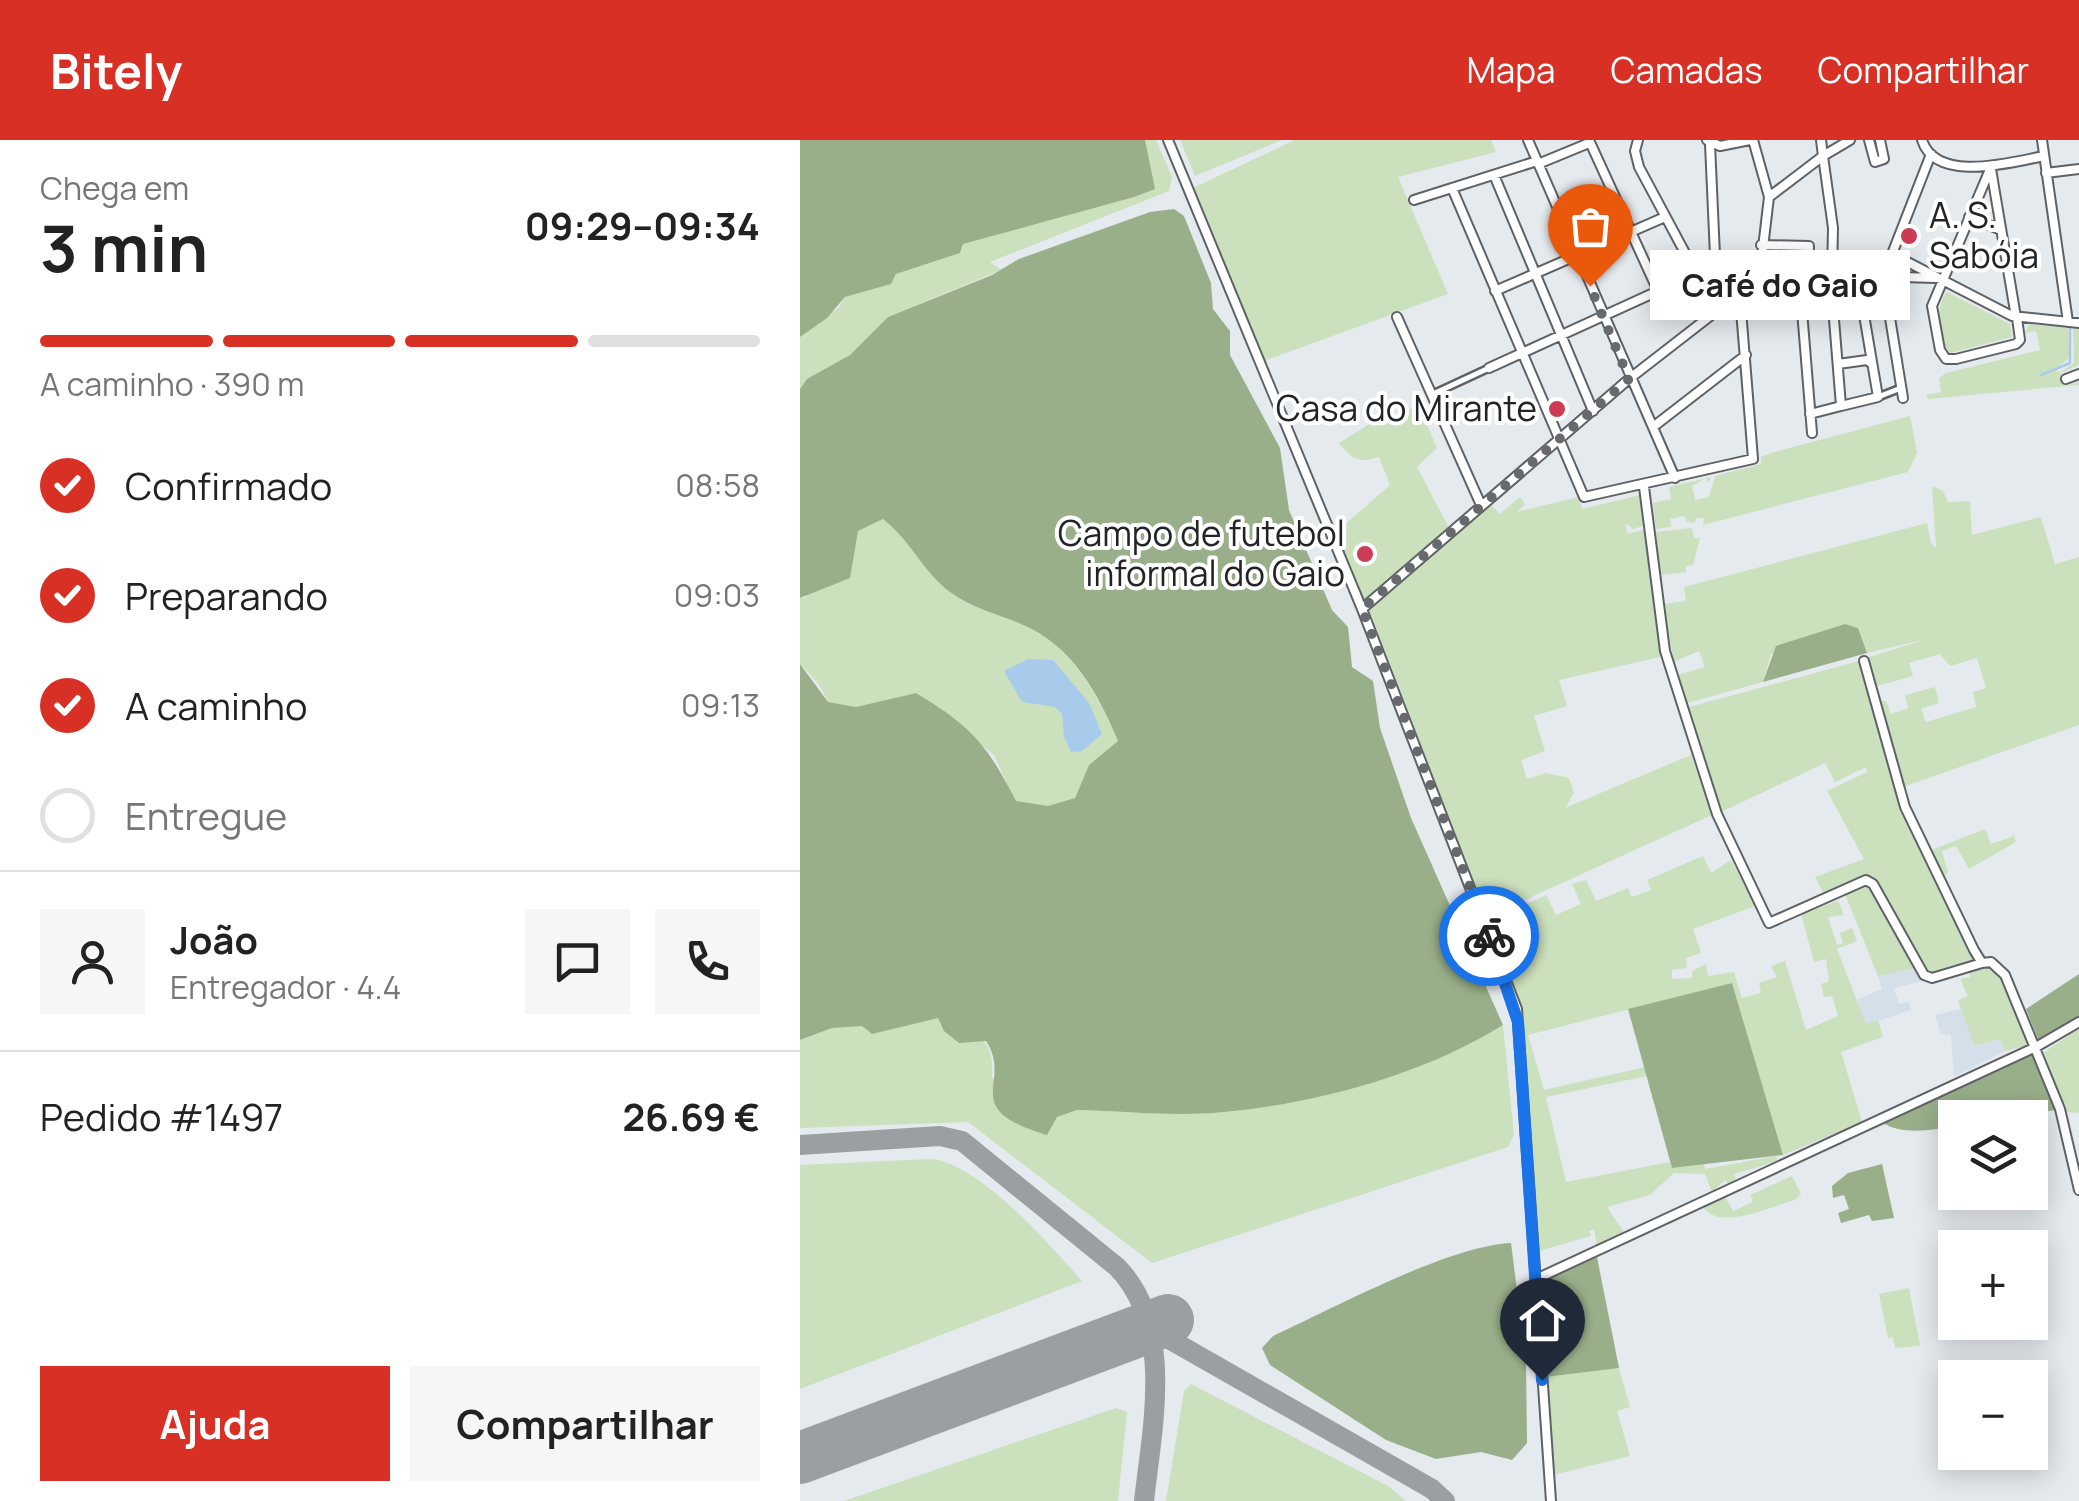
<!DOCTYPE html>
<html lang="pt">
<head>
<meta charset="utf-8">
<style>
	:root { --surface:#fff; --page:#f6f6f6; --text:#222; --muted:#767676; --line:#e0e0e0; --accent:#d93025 }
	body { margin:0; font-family:Manrope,sans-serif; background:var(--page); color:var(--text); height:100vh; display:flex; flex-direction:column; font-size:38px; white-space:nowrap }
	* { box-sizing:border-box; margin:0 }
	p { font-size:32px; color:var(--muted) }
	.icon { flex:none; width:55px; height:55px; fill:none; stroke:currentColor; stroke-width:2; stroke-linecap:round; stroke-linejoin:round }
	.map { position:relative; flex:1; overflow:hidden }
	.side { display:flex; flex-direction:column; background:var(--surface); width:800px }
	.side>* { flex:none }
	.fabs { position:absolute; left:1138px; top:960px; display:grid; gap:20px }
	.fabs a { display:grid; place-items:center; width:110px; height:110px; border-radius:0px; background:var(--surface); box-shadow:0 5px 25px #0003; font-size:50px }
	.pin { position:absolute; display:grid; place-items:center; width:85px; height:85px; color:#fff; margin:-102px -42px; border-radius:50% 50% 50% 0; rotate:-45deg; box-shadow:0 0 10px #0007 }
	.pin .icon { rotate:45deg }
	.courier { position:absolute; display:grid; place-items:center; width:100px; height:100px; margin:-50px; border:8px solid #1a73e8; border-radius:50%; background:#fff; color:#222; box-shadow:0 2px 12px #0007 }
	.bubble { position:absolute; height:70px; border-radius:0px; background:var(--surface); box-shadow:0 5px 25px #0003; font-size:32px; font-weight:700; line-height:70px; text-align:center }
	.headline em { font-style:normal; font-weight:700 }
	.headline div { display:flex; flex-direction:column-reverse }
	.headline { display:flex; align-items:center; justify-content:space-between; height:170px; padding:0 40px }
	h1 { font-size:65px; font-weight:700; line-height:75px }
	.bar { display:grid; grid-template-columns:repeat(4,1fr); gap:15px 10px; align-content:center; height:120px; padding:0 40px }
	.bar i { height:12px; border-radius:8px; background:var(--line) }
	.bar .current { background:var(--accent) }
	.bar p { grid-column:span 4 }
	.line { display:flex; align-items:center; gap:25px; padding:0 40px; border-top:2px solid var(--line) }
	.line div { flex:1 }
	.round { display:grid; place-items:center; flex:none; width:105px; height:105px; border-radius:0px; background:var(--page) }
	ol { padding:0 40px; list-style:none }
	li { display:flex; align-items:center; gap:30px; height:110px }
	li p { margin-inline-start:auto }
	li .icon { padding:10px; border-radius:50%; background:var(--accent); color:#fff; stroke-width:4 }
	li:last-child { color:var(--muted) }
	li i { width:55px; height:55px; border:5px solid var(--line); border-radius:50% }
	.button { display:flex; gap:20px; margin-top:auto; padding:20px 40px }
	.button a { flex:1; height:115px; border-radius:0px; background:var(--accent); color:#fff; font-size:40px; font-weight:700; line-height:115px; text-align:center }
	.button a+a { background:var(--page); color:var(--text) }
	header { display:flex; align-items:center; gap:60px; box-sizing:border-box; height:140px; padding:0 50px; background:var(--accent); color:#fff }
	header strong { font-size:48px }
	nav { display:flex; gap:55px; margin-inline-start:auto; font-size:35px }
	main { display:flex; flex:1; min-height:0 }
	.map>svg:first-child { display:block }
	.built { fill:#d5dfea }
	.green { fill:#cbe0bd }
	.forest { fill:#99af8a }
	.water { fill:#a9cbeb }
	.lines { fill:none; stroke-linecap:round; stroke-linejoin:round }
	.stream { stroke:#a9cbeb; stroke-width:2.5 }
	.taxiway { stroke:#9c9fa2; stroke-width:20 }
	.runway { stroke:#9c9fa2; stroke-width:52 }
	.pedestrian-casing { stroke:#5e6266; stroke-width:10 }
	.minor-casing { stroke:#5e6266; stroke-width:12 }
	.pedestrian { stroke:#fff; stroke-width:5 }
	.minor { stroke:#fff; stroke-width:8 }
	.done { stroke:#67696c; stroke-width:10; stroke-dasharray:0 18 }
	.route { stroke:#1a73e8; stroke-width:12 }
	.poi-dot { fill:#cc3c54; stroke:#fff; stroke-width:4 }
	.labels { text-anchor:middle; stroke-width:8; stroke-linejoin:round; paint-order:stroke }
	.poi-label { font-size:35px; fill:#232426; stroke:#fff; text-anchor:end }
</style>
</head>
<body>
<header>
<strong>Bitely</strong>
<nav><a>Mapa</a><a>Camadas</a><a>Compartilhar</a></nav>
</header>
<main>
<section class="side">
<div class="headline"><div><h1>3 min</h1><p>Chega em</p></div><em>09:29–09:34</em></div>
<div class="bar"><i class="current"></i><i class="current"></i><i class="current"></i><i></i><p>A caminho · 390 m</p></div>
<ol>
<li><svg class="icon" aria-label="check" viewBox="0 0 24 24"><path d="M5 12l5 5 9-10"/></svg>Confirmado<p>08:58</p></li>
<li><svg class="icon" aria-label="check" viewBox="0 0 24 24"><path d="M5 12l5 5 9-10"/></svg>Preparando<p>09:03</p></li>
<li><svg class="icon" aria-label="check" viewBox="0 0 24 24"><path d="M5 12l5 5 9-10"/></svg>A caminho<p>09:13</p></li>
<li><i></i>Entregue</li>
</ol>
<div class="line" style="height:180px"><a class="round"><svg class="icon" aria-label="person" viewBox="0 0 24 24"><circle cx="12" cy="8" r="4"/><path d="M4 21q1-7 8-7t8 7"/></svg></a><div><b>João</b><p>Entregador · 4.4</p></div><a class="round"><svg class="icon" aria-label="chat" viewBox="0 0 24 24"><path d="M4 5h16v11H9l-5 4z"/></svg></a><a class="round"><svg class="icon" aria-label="phone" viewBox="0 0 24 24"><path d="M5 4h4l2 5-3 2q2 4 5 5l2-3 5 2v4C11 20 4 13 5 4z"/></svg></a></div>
<div class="line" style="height:130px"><div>Pedido #1497</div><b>26.69 €</b></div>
<div class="button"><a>Ajuda</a><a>Compartilhar</a></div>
</section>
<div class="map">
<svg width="1279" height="1361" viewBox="0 0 1279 1361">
	<rect width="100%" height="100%" fill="#e5eaef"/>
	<path class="built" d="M1116 828 1123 841 1094 848 1099 864 1109 862 1111 870 1066 885 1057 860 1082 849 1078 836Z
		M1161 869 1174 906 1200 899 1205 911 1154 937 1151 894 1141 895 1135 875Z"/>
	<path class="green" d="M345 0H356L372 37 369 51 190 122 201 130 88 177 50 215 8 239 0 249V197L39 167 45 157 91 144 96 134 160 113 163 104 354 49Z
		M380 0H482L395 36Z
		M495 0H691L696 12 598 37 648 154 464 221 393 48Z
		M1147 152 1210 184 1212 197 1150 213C1137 199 1135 165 1147 152Z
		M1229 184 1268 188 1270 217 1256 229 1259 233 1274 223 1273 188H1279V225L1261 233 1265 246 1279 242V245L1128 259 1126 255 1141 252 1139 238 1146 233 1240 210 1236 191 1225 193Z
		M618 265 637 308 617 327 650 390 561 465 535 393 590 345 579 317C558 324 552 319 539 303L576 280 583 284Z
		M1110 276 1117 313 1108 332 903 385 904 378H896L895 383 887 382 884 376 870 379 871 387 856 389 853 363 871 359 869 347 911 337 908 343 906 338 892 346 895 360 909 357 915 336 961 324V317L974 312Z
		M1132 346 1143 351 1148 362 1170 361 1172 395 1241 377 1255 424 1279 417V585L1103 647 1079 561H1086L1091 574 1108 568 1105 555 1135 547 1139 563 1121 569 1126 582 1176 567 1173 552 1186 548 1177 518 1150 526 1140 514 1109 523 1113 536 1074 547 1066 518 1127 499 1067 513 1058 488 1045 484 1026 490 971 514 963 542 887 563 878 535 905 527 899 511 874 522 864 464 886 461 884 447 1127 383 1131 403 1136 408Z
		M840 355 843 386 833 389 826 383 827 394 844 390 860 517 759 540 767 566 734 576 745 611 721 620 727 639 746 633 769 638 774 653 765 668 891 615 912 675 687 777 569 469 691 365 700 374 720 357 725 364 717 372 778 357 782 369Z
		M83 378C110 400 126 429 151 452 170 469 199 474 222 484 272 506 297 553 318 601L289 625 275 658 248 666 215 661 194 615 116 553 56 567 28 562 18 543 0 524V458H5L58 391Z
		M892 388 894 398H900L893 425 886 426V432L860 435 856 392Z
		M1059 521 1087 616 1117 699 1174 819 1130 832 1073 740 1025 756 1015 737 1064 719 1027 651 1067 632 1066 627 1035 642 1025 623 921 672 889 567Z
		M1185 689 1191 704 1214 696 1216 702 1169 729 1156 706 1142 711 1148 732 1143 738 1129 711Z
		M903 716 911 733 931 720 955 766 893 789 901 813 886 818 887 828 872 830V839L892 838V831L906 824 908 836 934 832 942 858 961 853 959 843 977 837 971 826 985 821 1006 890 1038 876 1032 856 1024 857 1021 844 1029 841 1026 819 1014 822 1001 774 1038 761 1044 775 1028 777 1037 805 1043 803 1040 793 1052 788 1057 801 1037 809 1066 884 1078 880 1083 897 1041 912 1062 982 983 1015 932 843 728 895 744 950 845 927 847 936 746 957 766 1042 870 1022 872 1028 904 1024 905 1029 976 1016 978 1021 934 1034 936 1040 928 1044 925 1040 912 1052 905 1034 874 1033 850 1055 807 1067 825 1094 797 1107 794 1089 789 1091 791 1096 739 1111 724 882 689 782 746 755 756 775 781 764 772 744 786 740 796 761 828 748 832 757 851 750 847 740Z
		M1068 743 1116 828 1078 836 1045 754Z
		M1188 825 1197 830 1229 905 1205 911 1200 899 1174 906 1158 860 1168 856 1160 839 1170 837 1169 830Z
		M138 878C174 895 195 893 192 938L257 977 277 970C325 971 376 977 424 972 519 963 621 935 703 885L714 995 708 1007 352 1123 168 982 0 988V900L32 888Z
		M1279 889V973L1265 972 1267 965 1261 962 1244 912Z
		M131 1019C179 1023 250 1105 282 1141L0 1249V1025Z
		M992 1036 1001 1054 995 1060C969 1067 919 1092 902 1066L924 1055 933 1071 953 1062 950 1055Z
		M1109 1148 1120 1206 1095 1208 1093 1197 1088 1198 1079 1154Z
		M819 1228 830 1267 817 1271 830 1316 753 1335 746 1237Z
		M391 1244 588 1346 606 1361H366L384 1251Z
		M316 1268 327 1272 318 1361H44Z"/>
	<path class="forest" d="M0 0H345L355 49 334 57 163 104 160 113 96 134 91 144 45 157 27 178 0 197Z
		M374 69 384 76 411 143 413 169 430 191V215L480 308 489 370 532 470 548 487 552 527 573 541 580 588 611 678 703 885C622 935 519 963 424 972 376 977 325 971 277 970L257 977 247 995C156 968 214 943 186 901L159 903 144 891 138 878 72 894 62 886 32 888 0 900V524L28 562 56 567 116 553C172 587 186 603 216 661L248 666 275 658 289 625 318 601C298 553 272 505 221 484 198 474 171 468 150 452 123 432 112 402 83 379L58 391 50 438 0 458V249L7 239 50 215 88 177 192 135 219 119 350 72Z
		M1045 484 1058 488 1067 513 963 542 976 506Z
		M1279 834V876L1238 899 1226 869Z
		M932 843 983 1015 872 1028 828 869Z
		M1232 915 1237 919 1256 970 1208 977 1155 978V986C1133 990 1104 995 1085 984L1084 979Z
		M1082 1024 1094 1078 1072 1081 1069 1075 1041 1083 1038 1073 1049 1069 1044 1055 1033 1058 1032 1046 1048 1033Z
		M711 1103 726 1221 727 1303 712 1320 681 1312 636 1319 586 1300 470 1225 462 1208 473 1196C534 1168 648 1106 711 1103Z
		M797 1117 819 1228 746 1237 739 1143Z"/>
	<path class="water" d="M228 519 253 520 289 563 302 594 282 611 271 612 264 596 262 574 255 567 222 562 204 531Z"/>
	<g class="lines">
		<path class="stream" d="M1241 235 1270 223V188"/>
		<path class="taxiway" d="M0 1005 140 996 162 1001 317 1127C375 1186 352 1288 344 1361
			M348 1187 632 1349 645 1361"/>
		<path class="runway" d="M0 1318 368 1180"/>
		<defs>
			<path id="pedestrian" d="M1001 159 1087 163
				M633 254 689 228
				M1078 257 1101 248"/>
			<path id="minor" d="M368 0 562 469 717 869 751 1361
				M728 0 875 338
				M838 0 835 11 839 27 899 139
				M907 0 920 6 950 0
				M1021 0 1023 16 1050 0
				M1069 0 1075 22 1084 19 1080 0
				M1122 0C1136 44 1212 22 1244 16
				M1242 0 1268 182
				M910 4 916 138
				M738 24 789 3
				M1191 27 1132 166 1140 210 1146 219H1156L1216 204 1220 200 1217 178
				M1191 29 1216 177
				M1246 33 1279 29
				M694 35 793 271
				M652 48 784 357 953 319 941 170
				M969 57 1023 16 1033 88 1032 135
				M614 60 737 21
				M1169 77 1201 90
				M961 105 1009 106 1008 134
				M1092 114 1212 176 1279 183
				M960 133 1136 138
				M999 134 1012 293
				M695 151 865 77
				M1033 167 1063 169 1078 257 1041 266Z
				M914 173 941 170 960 133 969 57 953 0
				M914 173 899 139 959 135
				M597 177 681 365
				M1038 224 1067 220 1072 224
				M689 228 858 151 789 0
				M1266 239 1279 234
				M1103 258 1085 147 1092 114 1131 14
				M1010 274 1041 266
				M853 287 946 215
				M844 347 865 511 917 674 969 783 1066 740 1073 744 1124 835 1132 838 1182 823
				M562 469 829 239 914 173
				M1064 521 1105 667 1174 810 1182 823 1191 822 1205 835 1260 969 1279 1050
				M736 1139 1236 907 1279 882"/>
		</defs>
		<use href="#pedestrian" class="pedestrian-casing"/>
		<use href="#minor" class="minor-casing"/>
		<use href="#pedestrian" class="pedestrian"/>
		<use href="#minor" class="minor"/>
	</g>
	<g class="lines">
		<path class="done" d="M689 796 562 469 829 239 790 146"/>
		<path class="route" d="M689 796 718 882 742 1240"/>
	</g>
	<g class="poi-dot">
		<circle cx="1109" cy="96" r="10"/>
		<circle cx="757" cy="269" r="10"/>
		<circle cx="565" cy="414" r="10"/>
	</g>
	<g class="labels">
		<g class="poi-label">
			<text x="1129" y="88" text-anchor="start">A. S.<tspan x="1129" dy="40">Sabóia</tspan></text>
			<text x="737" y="281">Casa do Mirante</text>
			<text x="545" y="406">Campo de futebol<tspan x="545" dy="40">informal do Gaio</tspan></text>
		</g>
	</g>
</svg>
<div class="fabs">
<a><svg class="icon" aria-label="layers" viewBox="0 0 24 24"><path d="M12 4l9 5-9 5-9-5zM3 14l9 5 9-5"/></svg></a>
<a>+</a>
<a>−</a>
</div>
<div class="pin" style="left:790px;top:146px;background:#ea580c"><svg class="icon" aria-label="bag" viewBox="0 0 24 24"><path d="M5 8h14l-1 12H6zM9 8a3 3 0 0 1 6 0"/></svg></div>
<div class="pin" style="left:742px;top:1240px;background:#1f2937"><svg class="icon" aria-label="home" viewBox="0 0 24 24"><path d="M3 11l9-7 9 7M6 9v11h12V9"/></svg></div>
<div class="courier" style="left:689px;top:796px"><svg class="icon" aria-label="bike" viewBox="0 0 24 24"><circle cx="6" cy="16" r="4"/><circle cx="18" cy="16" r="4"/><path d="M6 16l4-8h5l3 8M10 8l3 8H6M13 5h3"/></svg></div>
<div class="bubble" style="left:850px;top:110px;width:260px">Café do Gaio</div>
</div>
</main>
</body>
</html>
